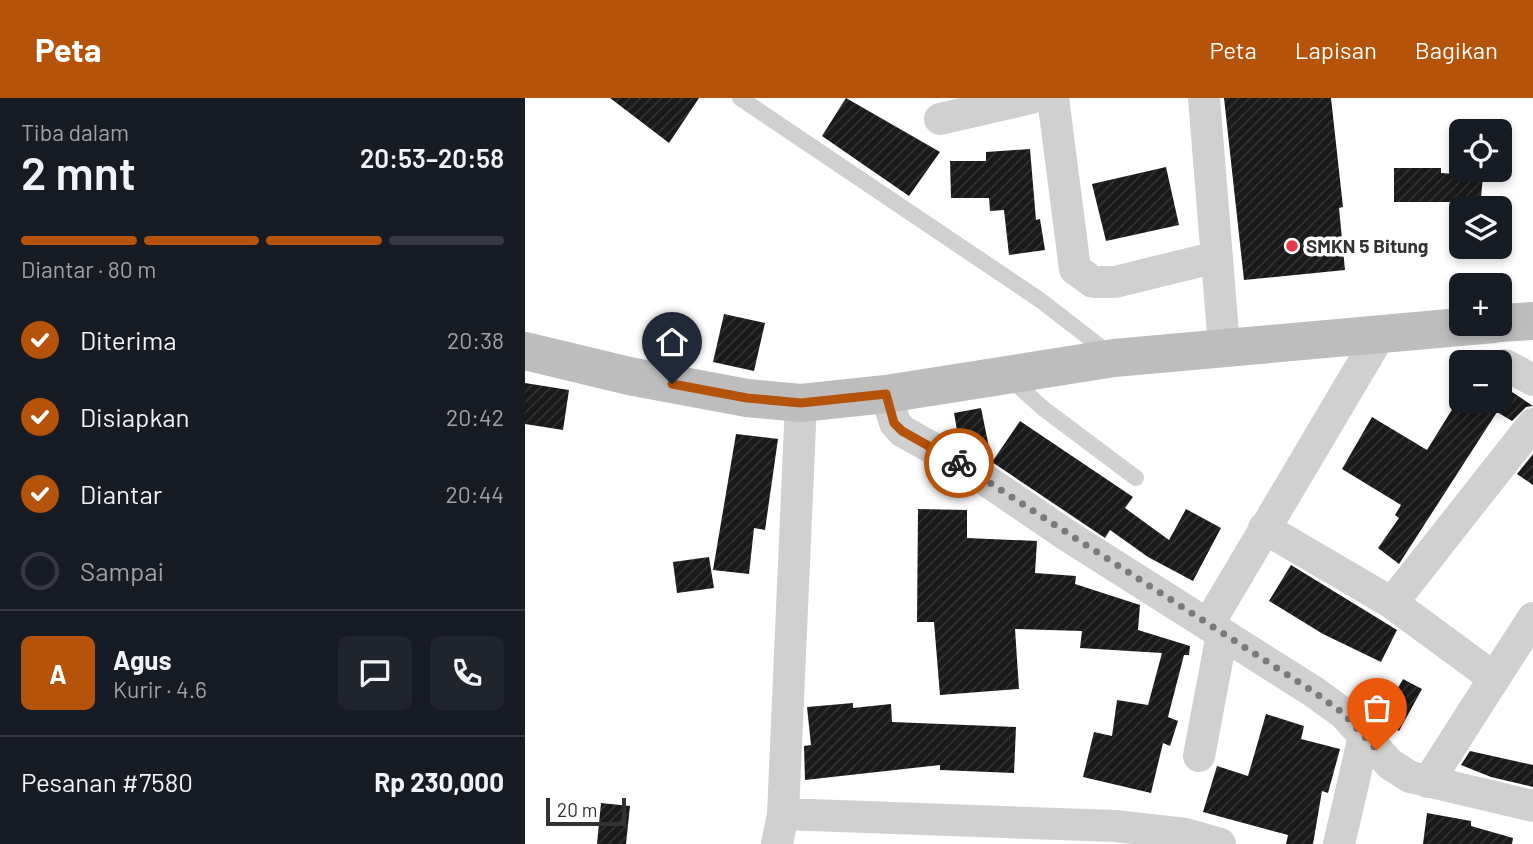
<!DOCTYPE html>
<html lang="id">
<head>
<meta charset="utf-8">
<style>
	:root { --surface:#171b24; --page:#20242c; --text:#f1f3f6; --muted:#9ea1a6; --line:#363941; --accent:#b45309 }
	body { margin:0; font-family:Barlow,sans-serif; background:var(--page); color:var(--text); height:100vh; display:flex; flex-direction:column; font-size:26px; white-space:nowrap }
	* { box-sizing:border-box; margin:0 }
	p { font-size:23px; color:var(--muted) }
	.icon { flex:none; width:38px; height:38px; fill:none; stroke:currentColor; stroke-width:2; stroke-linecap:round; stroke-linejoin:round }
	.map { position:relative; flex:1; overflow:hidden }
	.details { display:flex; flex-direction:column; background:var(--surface); width:525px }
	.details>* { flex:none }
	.tools { position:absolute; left:924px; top:21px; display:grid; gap:14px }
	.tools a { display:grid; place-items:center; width:63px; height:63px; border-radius:10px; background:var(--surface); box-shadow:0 4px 10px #0003; font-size:35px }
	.scale { position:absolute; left:21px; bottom:18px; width:80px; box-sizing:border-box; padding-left:7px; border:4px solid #333; border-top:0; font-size:19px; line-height:24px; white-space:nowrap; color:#333; -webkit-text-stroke:5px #fff; paint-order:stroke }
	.pin { position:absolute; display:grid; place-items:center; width:60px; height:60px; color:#fff; margin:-72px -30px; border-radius:50% 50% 50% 0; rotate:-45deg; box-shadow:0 0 7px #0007 }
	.pin .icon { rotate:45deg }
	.courier { position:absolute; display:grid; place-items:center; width:70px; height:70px; margin:-35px; border:5px solid #b45309; border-radius:50%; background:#fff; color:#222; box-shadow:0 2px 9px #0007 }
	.summary em { font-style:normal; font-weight:600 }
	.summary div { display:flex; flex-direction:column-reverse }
	.summary { display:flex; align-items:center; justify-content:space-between; height:119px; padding:0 21px }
	h1 { font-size:46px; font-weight:600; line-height:52px }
	.bar { display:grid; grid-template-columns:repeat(4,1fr); gap:10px 7px; align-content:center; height:84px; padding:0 21px }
	.bar i { height:9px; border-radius:5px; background:var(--line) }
	.bar .selected { background:var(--accent) }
	.bar p { grid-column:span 4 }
	.line { display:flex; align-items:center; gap:18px; padding:0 21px; border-top:2px solid var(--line) }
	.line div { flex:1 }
	.round { display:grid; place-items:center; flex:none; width:74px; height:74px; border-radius:10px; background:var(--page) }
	ol { padding:0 21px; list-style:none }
	li { display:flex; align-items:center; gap:21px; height:77px }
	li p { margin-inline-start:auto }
	li .icon { padding:7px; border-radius:50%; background:var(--accent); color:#fff; stroke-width:4 }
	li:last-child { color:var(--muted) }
	li i { width:38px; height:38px; border:4px solid var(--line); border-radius:50% }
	header { display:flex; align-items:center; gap:42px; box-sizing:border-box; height:98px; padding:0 35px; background:var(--accent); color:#fff }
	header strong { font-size:33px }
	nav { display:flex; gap:38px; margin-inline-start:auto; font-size:24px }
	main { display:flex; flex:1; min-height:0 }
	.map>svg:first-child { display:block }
	.building { fill:url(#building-hatch) }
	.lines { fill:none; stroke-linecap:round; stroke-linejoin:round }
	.lane { stroke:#d0d0d0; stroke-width:16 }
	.street { stroke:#d0d0d0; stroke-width:32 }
	.secondary { stroke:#bdbdbd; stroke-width:38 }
	.done { stroke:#7a7a7a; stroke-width:7; stroke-dasharray:0 12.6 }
	.route { stroke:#b45309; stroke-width:9 }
	.poi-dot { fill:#e63946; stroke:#fff; stroke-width:2.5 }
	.labels { text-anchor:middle; stroke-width:7; stroke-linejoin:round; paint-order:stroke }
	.poi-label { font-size:19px; font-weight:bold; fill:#333; stroke:#fff; text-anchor:start }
</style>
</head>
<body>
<header>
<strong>Peta</strong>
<nav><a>Peta</a><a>Lapisan</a><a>Bagikan</a></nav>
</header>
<main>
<section class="details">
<div class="summary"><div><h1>2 mnt</h1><p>Tiba dalam</p></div><em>20:53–20:58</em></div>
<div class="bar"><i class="selected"></i><i class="selected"></i><i class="selected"></i><i></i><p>Diantar · 80 m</p></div>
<ol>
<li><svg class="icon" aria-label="check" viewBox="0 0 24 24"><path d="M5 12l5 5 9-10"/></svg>Diterima<p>20:38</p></li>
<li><svg class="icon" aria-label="check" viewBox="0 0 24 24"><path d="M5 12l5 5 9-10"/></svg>Disiapkan<p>20:42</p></li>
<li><svg class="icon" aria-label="check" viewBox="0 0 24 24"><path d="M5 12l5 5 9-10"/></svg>Diantar<p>20:44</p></li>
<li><i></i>Sampai</li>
</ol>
<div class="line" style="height:126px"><b class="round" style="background:var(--accent);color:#fff">A</b><div><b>Agus</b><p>Kurir · 4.6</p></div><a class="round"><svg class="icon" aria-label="chat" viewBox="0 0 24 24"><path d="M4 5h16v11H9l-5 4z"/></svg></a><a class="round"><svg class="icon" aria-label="phone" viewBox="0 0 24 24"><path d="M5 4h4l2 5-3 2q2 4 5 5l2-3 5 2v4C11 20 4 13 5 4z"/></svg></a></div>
<div class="line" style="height:91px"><div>Pesanan #7580</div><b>Rp 230,000</b></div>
</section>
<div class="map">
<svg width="1008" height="746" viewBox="0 0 1008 746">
	<defs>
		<pattern id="building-hatch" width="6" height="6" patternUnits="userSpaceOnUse" patternTransform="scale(1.75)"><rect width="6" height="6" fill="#1a1a1a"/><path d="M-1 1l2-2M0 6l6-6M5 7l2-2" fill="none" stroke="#333"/></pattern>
	</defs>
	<rect width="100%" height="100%" fill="#fff"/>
	<path class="building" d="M85 0H174L144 45Z
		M321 0 415 54 384 98 297 38Z
		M699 0H806L818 109 814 110 820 172 719 182Z
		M505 51 511 122 515 121 520 152 484 157 479 112 465 113 464 100H426L425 63H461V54Z
		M641 69 654 127 581 143 567 86Z
		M869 70H916V75L958 78 955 110H929L930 104H869Z
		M199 216 240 225 229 273 188 264Z
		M0 285 44 292 38 332 0 326Z
		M975 286 1008 308 1001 309 987 323 972 314 874 466 853 450 874 420 870 417 876 407 817 371 847 319 902 352 936 297V303H975Z
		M456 310 467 364 434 344 429 315Z
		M495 323 608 399 600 410 644 442 661 411 696 430 668 483 623 459 585 432 580 440 467 364Z
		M211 336 253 341 240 432 229 430 224 476 188 472Z
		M1008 356V387L992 376Z
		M393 411 442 412V440L512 443 510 475 551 478 550 486 615 507 613 532 665 548 664 557H659L643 619 653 623 645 648 638 645 626 695 558 679 569 634 587 638 592 602 623 607 637 555 555 550 557 533 490 531 494 591 415 597 409 524H392Z
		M184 459 189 490 152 495 148 464Z
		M766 467 872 532 856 564 798 536 744 503Z
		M878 581 897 591 874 633 855 622Z
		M328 605V610L366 606 367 624 491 629 489 675 415 672V667L280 682 279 648 286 647 282 609Z
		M741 616 779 628 776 641 815 651 803 695 797 693 788 746H761L763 737 678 714 692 668 723 678Z
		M945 653 1008 667V689L966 679 936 667Z
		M76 705 105 708 101 746H72Z
		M902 715 946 723V728L988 740 987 746H898Z"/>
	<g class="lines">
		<path class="lane" d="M215 0 515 202 585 256
			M483 279 519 311 611 380"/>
		<path class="street" d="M528 0 550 171 568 184H590L692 159
			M679 0 699 248
			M415 21 506 0
			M980 267 1008 282
			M361 296 370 325 377 333 443 370 543 438 789 594 818 615 865 666 885 679 1008 708
			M739 430 867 505 969 580
			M867 505 1008 326
			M683 527 856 235
			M674 658 697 536
			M903 684 1008 520
			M258 716 590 728 660 736 695 746
			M252 746 258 716 276 305
			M814 746 839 638"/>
		<path class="secondary" d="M975 225 1008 223
			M0 253 104 278 222 300 276 305 361 296 589 260 969 226"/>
	</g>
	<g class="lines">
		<path class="done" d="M434 365 789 594 818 615 852 652"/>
		<path class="route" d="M147 286 222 300 276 305 361 296 369 325 377 333 434 365"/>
	</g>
	<circle class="poi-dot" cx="767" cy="148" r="7"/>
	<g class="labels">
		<g class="poi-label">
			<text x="781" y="155">SMKN 5 Bitung</text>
		</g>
	</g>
</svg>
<div class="tools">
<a><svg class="icon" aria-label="locate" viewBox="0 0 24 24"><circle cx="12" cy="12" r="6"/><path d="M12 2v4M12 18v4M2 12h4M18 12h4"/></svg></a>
<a><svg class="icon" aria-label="layers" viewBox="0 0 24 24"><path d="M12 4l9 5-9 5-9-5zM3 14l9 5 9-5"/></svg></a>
<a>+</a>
<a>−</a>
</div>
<div class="scale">20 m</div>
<div class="pin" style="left:852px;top:652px;background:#ea580c"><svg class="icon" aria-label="bag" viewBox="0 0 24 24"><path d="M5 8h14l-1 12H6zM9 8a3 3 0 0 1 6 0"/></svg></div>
<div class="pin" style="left:147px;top:286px;background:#1f2937"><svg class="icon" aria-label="home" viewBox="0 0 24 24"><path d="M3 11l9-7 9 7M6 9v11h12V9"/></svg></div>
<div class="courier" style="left:434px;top:365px"><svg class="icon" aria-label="bike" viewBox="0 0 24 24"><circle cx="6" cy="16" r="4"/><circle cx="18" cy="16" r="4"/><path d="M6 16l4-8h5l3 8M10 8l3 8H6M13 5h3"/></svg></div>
</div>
</main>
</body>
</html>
